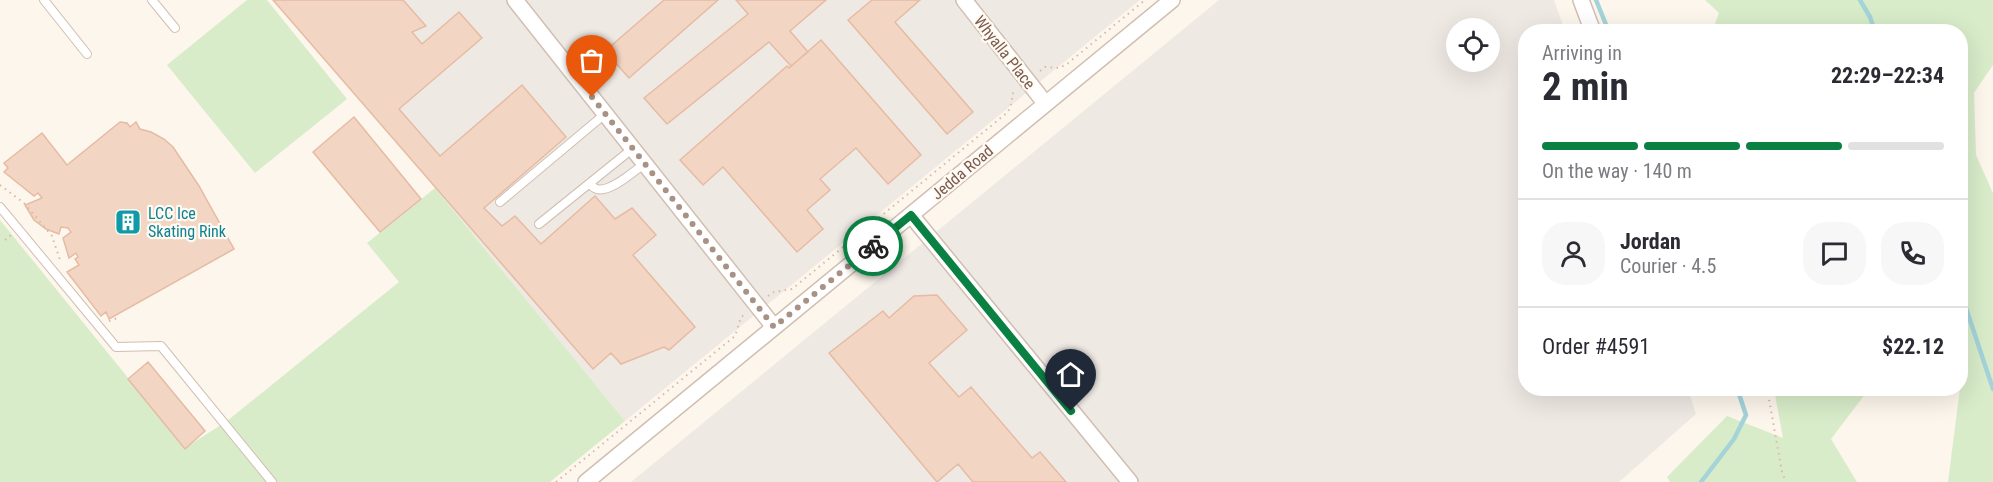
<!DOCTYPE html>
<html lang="en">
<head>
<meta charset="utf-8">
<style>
	:root { --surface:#fff; --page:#f7f7f7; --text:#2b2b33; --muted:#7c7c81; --line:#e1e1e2; --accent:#0b8043 }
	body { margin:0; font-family:"Roboto Condensed",sans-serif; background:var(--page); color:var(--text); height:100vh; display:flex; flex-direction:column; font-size:22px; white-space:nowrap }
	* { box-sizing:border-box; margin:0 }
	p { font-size:20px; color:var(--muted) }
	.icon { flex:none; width:33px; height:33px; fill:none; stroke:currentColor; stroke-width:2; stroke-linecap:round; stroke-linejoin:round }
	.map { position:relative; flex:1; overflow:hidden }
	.panel { position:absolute; left:1518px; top:24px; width:450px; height:372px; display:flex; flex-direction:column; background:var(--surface); border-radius:24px; box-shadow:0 6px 24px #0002 }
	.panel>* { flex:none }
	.tools { position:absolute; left:1446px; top:18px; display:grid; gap:12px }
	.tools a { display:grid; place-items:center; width:54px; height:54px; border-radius:50%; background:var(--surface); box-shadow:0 6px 24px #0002; font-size:30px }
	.pin { position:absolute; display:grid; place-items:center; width:51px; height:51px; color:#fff; margin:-62px -26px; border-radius:50% 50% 50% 0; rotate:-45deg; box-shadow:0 0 6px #0007 }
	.pin .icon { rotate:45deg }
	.courier { position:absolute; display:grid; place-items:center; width:60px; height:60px; margin:-30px; border:4px solid #0b8043; border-radius:50%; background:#fff; color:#222; box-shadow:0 2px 8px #0007 }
	.summary em { font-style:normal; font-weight:700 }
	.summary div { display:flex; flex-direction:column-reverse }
	.summary { display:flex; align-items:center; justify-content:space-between; height:102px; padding:0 24px }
	h1 { font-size:39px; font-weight:700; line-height:45px }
	.bar { display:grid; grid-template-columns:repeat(4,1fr); gap:9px 6px; align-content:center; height:72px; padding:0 24px }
	.bar i { height:8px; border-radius:4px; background:var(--line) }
	.bar .on { background:var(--accent) }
	.bar p { grid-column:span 4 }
	.line { display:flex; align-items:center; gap:15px; padding:0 24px; border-top:2px solid var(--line) }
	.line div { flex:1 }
	.round { display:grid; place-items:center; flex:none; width:63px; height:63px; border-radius:24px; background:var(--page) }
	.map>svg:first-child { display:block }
	.industrial { fill:#efe9e4; fill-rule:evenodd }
	.green { fill:#d8ecc9 }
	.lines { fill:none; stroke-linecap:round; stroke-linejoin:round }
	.stream { stroke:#a5d3da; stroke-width:4.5 }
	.building { fill:#f3d5c3; stroke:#e6bba3; stroke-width:1.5 }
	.lane-casing { stroke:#d1beb0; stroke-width:10 }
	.street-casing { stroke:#d1beb0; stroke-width:18 }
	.path { stroke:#d9b8a5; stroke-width:2; stroke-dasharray:1.5 4.5; stroke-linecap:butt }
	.lane { stroke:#fff; stroke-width:8 }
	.street { stroke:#fff; stroke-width:15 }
	.done { stroke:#a89285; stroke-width:6; stroke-dasharray:0 10.8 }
	.route { stroke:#0b8043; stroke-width:8 }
	.labels { text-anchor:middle; stroke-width:4.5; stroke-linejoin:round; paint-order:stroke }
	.street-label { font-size:16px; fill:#7a5c4d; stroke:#fffaf3 }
	.culture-label { font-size:16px; fill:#0d838f; stroke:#fffaf3; text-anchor:start }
</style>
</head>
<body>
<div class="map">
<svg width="1993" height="482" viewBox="0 0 1993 482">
	<rect width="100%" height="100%" fill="#fdf6ec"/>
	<path class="industrial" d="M282 0H1140L625 421Z
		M1219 0H1554L1565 31 1526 32V388L1688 389 1696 414 1619 482H631ZM1456 28H1490V62H1456Z"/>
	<path class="green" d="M247 0H267L347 99 255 173 167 65Z
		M1705 0H1993V65L1974 93 1976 155 1993 193V482H1948L1960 388V32L1712 31 1719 13Z
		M435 188 625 421 550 482H0V220L185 448 227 421 399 282 367 243Z
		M1774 389H1869L1831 439 1857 482H1670L1667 477 1727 416 1783 438Z"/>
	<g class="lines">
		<path class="stream" d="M1596 0 1609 32
			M1860 0 1870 17 1875 32
			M1960 290 1993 389
			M1701 482 1734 439 1746 415 1737 388"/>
	</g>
	<path class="building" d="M273 0H403L426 26 412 32 422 44 459 12 482 38 399 109 440 156 522 85 566 137 484 208 502 226 515 216 541 244 595 196 615 219 632 208 656 235 633 255 695 327 669 350 664 347 621 364 611 353 593 369Z
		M664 0H718L629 78 605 51Z
		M736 0H826L790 31 808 52 791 66 769 42 667 124 644 98 748 14Z
		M872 0H920L895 22 973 112 947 134 848 20Z
		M821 40 921 155 888 184 856 148 820 179 830 190 807 210 823 229 797 252 723 167 703 185 680 160 787 66 789 68Z
		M354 117 421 199 380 232 313 152Z
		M120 122 127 123 130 127 136 122 140 129 151 132 164 139 173 147 199 186 234 249 109 319 106 312 101 316 67 272 79 265 75 259 78 257 76 253 69 258 63 238 71 232 68 228 61 227 59 234 46 229 34 220 25 205 42 198 38 193 34 196 4 172 8 168 4 163 42 133 67 165Z
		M937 295 967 330 929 363 959 397 971 387 1032 458 1040 452 1066 482H973L958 464 937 482 829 353 883 311 889 318 914 296Z
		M148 362 205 431 185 449 128 379Z"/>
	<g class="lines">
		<defs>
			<path id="lane" d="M44 0 87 54
				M152 0 175 28
				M589 184C591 185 595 189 597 189 610 193 634 171 644 164
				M500 202 605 114
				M0 207 116 347 161 346 272 482
				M539 224 632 149"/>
			<path id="street" d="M515 0 774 327
				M964 0 1045 103
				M1581 0 1593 32
				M911 215 1130 482
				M586 482 1172 0"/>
		</defs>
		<use href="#lane" class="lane-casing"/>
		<use href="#street" class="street-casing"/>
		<path class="path" d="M1040 71 1045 67 1059 68 1067 64 1145 0
			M0 185 24 203 52 236 60 260
			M5 240 11 235
			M768 296 774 292 792 289 1008 112 1012 102V94L1017 90
			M109 321 120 317
			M1767 388 1782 472 1786 482
			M556 482 735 336 741 317 744 315"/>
		<use href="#lane" class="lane"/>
		<use href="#street" class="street"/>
	</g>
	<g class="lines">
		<path class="done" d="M592 97 774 327 873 246"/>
		<path class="route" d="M873 246 911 215 1071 411"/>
	</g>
	<defs>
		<symbol id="building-square" viewBox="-11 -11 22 22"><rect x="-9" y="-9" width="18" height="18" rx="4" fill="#0f9aa8" stroke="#fffaf3"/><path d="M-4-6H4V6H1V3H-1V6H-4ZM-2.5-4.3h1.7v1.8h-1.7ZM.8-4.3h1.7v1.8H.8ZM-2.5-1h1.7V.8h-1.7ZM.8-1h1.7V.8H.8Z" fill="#fff"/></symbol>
	</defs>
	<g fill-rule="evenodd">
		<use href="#building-square" x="113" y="207" width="30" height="30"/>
	</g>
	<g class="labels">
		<g class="street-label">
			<text transform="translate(1005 52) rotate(52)" y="6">Whyalla Place</text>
			<text transform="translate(962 172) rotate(-40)" y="6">Jedda Road</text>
		</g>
		<g class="culture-label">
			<text x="148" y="219">LCC Ice<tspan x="148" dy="18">Skating Rink</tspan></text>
		</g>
	</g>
</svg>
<div class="tools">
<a><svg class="icon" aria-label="locate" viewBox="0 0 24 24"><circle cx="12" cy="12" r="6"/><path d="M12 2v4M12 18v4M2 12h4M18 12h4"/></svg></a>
</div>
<div class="pin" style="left:592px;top:97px;background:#ea580c"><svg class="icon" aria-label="bag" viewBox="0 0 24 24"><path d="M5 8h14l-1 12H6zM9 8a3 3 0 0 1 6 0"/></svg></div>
<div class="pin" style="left:1071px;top:411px;background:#1f2937"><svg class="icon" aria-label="home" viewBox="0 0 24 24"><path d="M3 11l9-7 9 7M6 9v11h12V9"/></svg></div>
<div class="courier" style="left:873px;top:246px"><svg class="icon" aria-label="bike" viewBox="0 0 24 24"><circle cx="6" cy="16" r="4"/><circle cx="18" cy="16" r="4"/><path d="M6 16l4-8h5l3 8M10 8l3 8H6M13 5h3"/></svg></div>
<section class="panel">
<div class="summary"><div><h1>2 min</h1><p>Arriving in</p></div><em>22:29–22:34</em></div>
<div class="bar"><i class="on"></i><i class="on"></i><i class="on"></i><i></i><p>On the way · 140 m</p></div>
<div class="line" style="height:108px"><a class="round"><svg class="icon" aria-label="person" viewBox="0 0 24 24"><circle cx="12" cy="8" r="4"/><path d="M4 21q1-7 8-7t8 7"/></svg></a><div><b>Jordan</b><p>Courier · 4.5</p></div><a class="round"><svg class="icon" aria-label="chat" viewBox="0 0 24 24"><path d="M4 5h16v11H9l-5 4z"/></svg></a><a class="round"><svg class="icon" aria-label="phone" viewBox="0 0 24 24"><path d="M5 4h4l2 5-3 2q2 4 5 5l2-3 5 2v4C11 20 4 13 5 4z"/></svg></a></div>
<div class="line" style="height:78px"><div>Order #4591</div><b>$22.12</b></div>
</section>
</div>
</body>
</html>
